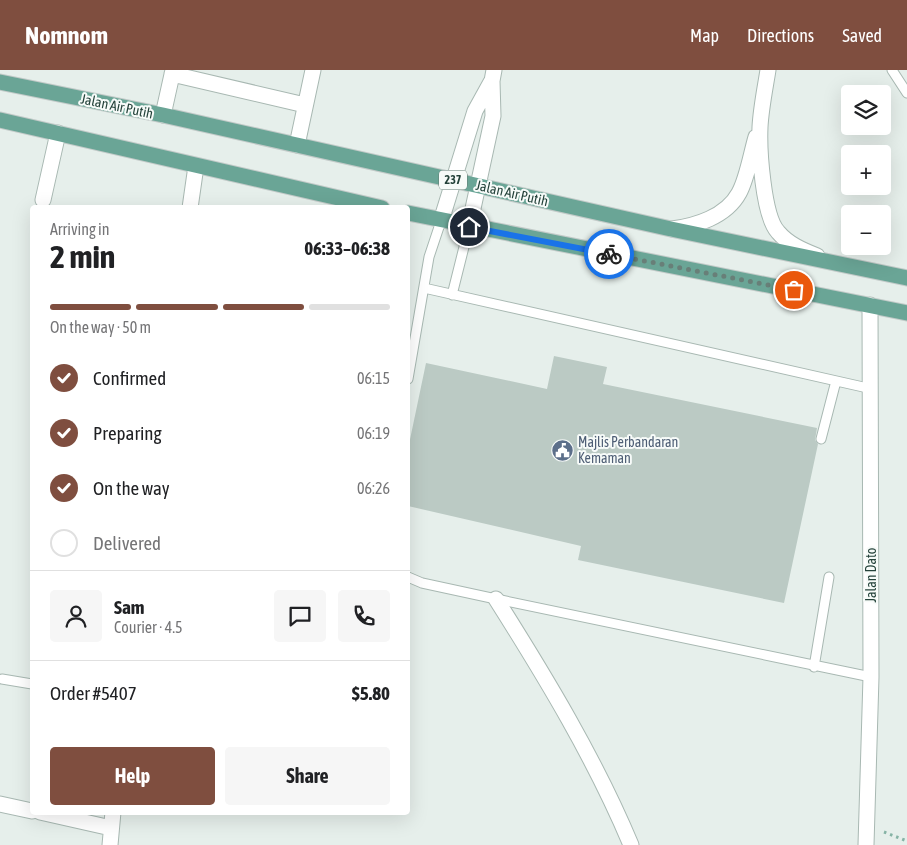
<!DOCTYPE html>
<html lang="en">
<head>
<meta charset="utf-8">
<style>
	:root { --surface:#fff; --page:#f6f6f6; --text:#202124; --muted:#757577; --line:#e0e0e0; --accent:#7f4e3f }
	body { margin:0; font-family:"Asap Condensed",sans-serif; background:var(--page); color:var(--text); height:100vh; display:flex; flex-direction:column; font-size:19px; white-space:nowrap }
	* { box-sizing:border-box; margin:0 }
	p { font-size:16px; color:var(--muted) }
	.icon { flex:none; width:28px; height:28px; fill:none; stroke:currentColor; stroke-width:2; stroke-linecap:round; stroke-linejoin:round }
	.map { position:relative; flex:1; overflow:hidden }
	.side { position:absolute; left:30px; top:135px; width:380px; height:610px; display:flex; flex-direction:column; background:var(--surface); border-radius:5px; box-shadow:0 5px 20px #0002 }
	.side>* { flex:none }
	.tools { position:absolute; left:841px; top:15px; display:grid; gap:10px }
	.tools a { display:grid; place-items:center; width:50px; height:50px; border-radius:5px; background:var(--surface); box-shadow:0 5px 20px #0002; font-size:25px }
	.pin { position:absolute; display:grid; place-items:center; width:42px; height:42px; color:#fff; margin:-21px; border:2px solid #fff; border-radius:50%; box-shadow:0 1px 5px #0007 }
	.courier { position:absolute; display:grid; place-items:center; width:50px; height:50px; margin:-25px; border:4px solid #1a73e8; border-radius:50%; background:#fff; color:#222; box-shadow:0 1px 6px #0007 }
	.summary em { font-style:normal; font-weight:700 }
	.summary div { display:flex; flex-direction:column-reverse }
	.summary { display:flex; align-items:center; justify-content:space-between; height:85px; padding:0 20px }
	h1 { font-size:32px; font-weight:700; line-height:38px }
	.bar { display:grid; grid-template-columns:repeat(4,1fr); gap:8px 5px; align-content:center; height:60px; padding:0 20px }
	.bar i { height:6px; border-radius:4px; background:var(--line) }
	.bar .on { background:var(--accent) }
	.bar p { grid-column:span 4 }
	.line { display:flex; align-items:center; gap:12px; padding:0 20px; border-top:1px solid var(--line) }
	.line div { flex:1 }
	.round { display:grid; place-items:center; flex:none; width:52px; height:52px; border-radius:5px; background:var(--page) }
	ol { padding:0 20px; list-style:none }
	li { display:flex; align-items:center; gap:15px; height:55px }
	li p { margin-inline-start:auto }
	li .icon { padding:5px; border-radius:50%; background:var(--accent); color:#fff; stroke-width:4 }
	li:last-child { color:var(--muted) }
	li i { width:28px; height:28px; border:2px solid var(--line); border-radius:50% }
	.cta { display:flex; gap:10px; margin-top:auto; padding:10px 20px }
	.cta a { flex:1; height:58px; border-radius:5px; background:var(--accent); color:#fff; font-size:20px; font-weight:700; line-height:58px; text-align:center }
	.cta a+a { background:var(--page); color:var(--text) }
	header { display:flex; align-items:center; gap:30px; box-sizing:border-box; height:70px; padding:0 25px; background:var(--accent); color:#fff }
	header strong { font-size:24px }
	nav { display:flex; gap:28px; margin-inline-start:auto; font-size:18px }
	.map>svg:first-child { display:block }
	.building { fill:#bbcac4 }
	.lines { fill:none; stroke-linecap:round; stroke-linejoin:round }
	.service-casing { stroke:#a8b8b2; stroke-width:11 }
	.minor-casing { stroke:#a8b8b2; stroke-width:17 }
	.tertiary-casing { stroke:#a8b8b2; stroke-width:17 }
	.primary-casing { stroke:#c2cac8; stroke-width:17 }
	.path { stroke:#86b3a5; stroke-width:3; stroke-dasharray:2.5 4; stroke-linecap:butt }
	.service { stroke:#fff; stroke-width:9 }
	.minor { stroke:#fff; stroke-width:15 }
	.tertiary { stroke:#fff; stroke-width:15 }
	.primary { stroke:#6aa596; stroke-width:15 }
	.done { stroke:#687f78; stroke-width:5; stroke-dasharray:0 9 }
	.route { stroke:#1a73e8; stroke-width:6 }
	.labels { text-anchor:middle; stroke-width:4; stroke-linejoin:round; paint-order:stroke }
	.shield { fill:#f7fbf9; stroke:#637a73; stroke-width:1 }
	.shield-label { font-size:12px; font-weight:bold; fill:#24423a }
	.street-label { font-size:14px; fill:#24423a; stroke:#f7fbf9 }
	.service-label { font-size:14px; fill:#4e5e75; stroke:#f7fbf9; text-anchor:start }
</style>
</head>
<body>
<header>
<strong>Nomnom</strong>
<nav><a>Map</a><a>Directions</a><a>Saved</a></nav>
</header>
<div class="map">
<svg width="907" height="775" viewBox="0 0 907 775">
	<rect width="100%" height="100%" fill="#e6efeb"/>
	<path class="building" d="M554 286 607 297 603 314 817 358 815 370 818 374 784 533 578 490 581 476 408 436V379L426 293 547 319Z"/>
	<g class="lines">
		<defs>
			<path id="service" d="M892 0 907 23
				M424 218 872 319
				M452 225 469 157
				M408 309 429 187 441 151
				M821 369 836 311
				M408 507 422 513 496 529 871 607
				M814 597 829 507
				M2 609 32 614"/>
			<path id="minor" d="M768 0C765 19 761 38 760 57 759 79 763 146 778 162 788 174 802 180 817 186
				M172 4 305 35
				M163 45 173 0
				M297 75 313 0
				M43 130 58 63
				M190 138 196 96
				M672 159C695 156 726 147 739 123 747 109 751 84 756 67
				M496 529C546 608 595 689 631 775
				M0 734 32 741
				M40 742 111 758
				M110 775 113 742
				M866 775 871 607 870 235"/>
			<path id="tertiary" d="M441 151 475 41 491 12
				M469 157 493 46 492 11 494 0"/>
			<path id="primary" d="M0 12 163 45 671 159 907 208
				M0 50 382 138
				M408 143 907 243"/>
		</defs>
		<use href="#service" class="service-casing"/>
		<use href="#minor" class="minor-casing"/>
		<use href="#tertiary" class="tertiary-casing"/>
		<use href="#primary" class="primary-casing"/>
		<path class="path" d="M884 762 907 771"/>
		<use href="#service" class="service"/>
		<use href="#minor" class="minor"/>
		<use href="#tertiary" class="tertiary"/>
		<use href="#primary" class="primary"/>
	</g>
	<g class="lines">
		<path class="done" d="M609 184 794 220"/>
		<path class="route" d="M469 157 609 184"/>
	</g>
	<defs>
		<symbol id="civic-disc" viewBox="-11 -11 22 22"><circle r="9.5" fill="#5c6f8a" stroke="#f7fbf9"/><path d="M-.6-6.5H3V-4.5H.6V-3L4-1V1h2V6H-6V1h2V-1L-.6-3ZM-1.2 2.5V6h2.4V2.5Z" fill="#fff"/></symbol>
	</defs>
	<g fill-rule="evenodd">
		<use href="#civic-disc" x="550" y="368" width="25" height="25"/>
	</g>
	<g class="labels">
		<rect class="shield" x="439" y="100.5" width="28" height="19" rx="4"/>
		<g class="shield-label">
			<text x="453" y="114">237</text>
		</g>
		<g class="street-label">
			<text transform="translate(117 36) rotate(12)" y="5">Jalan Air Putih</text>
			<text transform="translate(512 123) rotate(13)" y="5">Jalan Air Putih</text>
			<text transform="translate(871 505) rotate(-90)" y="5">Jalan Dato</text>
		</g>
		<g class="service-label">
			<text x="578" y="377">Majlis Perbandaran<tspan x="578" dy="16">Kemaman</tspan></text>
		</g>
	</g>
</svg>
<div class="tools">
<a><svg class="icon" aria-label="layers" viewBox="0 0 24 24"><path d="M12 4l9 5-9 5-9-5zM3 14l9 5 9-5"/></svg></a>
<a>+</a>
<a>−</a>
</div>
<div class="pin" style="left:794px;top:220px;background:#ea580c"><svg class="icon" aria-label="bag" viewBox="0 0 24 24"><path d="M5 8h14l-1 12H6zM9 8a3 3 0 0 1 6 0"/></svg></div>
<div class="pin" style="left:469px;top:157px;background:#1f2937"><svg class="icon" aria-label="home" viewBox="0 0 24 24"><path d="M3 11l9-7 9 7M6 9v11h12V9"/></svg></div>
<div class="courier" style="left:609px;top:184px"><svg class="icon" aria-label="bike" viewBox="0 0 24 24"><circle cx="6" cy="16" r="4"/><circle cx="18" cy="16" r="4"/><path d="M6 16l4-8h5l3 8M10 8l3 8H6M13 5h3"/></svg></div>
<section class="side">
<div class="summary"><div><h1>2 min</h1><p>Arriving in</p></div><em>06:33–06:38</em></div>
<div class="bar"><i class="on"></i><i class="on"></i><i class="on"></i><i></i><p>On the way · 50 m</p></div>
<ol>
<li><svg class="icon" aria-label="check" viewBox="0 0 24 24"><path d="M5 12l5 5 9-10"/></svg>Confirmed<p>06:15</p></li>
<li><svg class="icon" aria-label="check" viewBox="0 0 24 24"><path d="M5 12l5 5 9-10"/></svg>Preparing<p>06:19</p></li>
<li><svg class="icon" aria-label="check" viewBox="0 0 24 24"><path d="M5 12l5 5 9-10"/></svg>On the way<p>06:26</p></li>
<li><i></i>Delivered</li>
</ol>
<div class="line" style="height:90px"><a class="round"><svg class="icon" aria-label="person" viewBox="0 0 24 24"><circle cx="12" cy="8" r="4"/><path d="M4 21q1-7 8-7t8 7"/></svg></a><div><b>Sam</b><p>Courier · 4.5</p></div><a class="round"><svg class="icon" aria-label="chat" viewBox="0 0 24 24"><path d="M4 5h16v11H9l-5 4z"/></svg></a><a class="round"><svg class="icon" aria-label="phone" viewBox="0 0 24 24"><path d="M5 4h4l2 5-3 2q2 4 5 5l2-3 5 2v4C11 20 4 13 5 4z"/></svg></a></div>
<div class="line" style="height:65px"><div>Order #5407</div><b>$5.80</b></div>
<div class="cta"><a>Help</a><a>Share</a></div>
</section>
</div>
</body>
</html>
